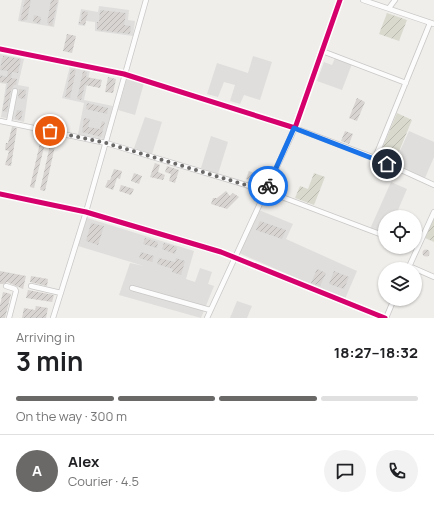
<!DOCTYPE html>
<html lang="en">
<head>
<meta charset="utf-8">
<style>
	:root { --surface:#fff; --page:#f2f2f2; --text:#202124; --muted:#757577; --line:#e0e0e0; --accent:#6a6968 }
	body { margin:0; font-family:Manrope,sans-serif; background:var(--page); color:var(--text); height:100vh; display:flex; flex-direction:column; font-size:15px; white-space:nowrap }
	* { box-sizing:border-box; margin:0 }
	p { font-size:13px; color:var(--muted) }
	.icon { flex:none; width:22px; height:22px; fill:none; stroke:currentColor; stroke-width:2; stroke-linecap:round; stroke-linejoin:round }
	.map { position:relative; height:318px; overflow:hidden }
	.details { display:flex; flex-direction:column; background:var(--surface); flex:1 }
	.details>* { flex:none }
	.tools { position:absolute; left:378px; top:210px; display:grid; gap:8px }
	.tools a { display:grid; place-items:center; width:44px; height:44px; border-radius:50%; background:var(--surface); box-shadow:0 1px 3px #0004; font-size:20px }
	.pin { position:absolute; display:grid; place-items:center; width:34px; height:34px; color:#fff; margin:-17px; border:2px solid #fff; border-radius:50%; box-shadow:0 1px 4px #0007 }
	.courier { position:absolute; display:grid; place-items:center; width:40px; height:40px; margin:-20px; border:3px solid #1a73e8; border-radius:50%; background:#fff; color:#222; box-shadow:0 1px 5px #0007 }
	.headline em { font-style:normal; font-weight:700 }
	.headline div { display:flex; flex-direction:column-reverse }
	.headline { display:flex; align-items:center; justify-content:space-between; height:68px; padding:0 16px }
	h1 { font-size:26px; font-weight:700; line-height:30px }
	.bar { display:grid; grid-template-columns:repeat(4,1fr); gap:6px 4px; align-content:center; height:48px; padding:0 16px }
	.bar i { height:5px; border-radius:3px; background:var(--line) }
	.bar .selected { background:var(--accent) }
	.bar p { grid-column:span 4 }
	.line { display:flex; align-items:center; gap:10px; padding:0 16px; border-top:1px solid var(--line) }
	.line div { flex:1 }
	.round { display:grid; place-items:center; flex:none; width:42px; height:42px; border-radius:21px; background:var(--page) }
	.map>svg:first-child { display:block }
	.residential { fill:#dfdedc }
	.construction { fill:url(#construction-furrows) }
	.building { fill:url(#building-hatch) }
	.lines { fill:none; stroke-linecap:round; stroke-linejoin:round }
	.minor-casing { stroke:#c9c8c7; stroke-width:6 }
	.minor { stroke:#fdfcfc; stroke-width:4.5 }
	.cycleway-casing { stroke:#fff; stroke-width:8 }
	.cycleway { stroke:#d6006c; stroke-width:5 }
	.done { stroke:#6a6968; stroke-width:4; stroke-dasharray:0 7.2 }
	.route { stroke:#1a73e8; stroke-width:5 }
</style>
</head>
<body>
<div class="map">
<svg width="434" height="318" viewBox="0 0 434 318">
	<defs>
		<pattern id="construction-furrows" width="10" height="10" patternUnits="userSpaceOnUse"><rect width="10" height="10" fill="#d9d9cd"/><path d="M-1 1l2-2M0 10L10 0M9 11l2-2" fill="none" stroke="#babab0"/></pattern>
		<pattern id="building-hatch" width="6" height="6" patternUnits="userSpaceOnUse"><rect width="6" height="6" fill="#d7d4d2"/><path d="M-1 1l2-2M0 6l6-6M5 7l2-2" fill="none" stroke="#b8b6b4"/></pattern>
	</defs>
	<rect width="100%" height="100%" fill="#f0eeeb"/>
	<path class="residential" d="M22 0H59L54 27 18 21Z
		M99 6 129 10 128 20 135 21 133 36 95 31V22L86 21 85 26 78 25 81 9 98 12Z
		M0 54 24 59 18 85 29 87 24 122 1 117 6 84 0 83Z
		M253 56 272 62 260 100 244 95 240 104 230 101 235 85 224 82 218 97 207 94 217 63 248 73Z
		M335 58 352 64 342 90 317 81 324 62 332 65Z
		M70 66 90 70 84 100 113 106 104 139 78 134 84 103 62 98Z
		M127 78 144 83 135 115 118 110Z
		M145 117 162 122 152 154 134 148Z
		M409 131 434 142V157L425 178 394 164Z
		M211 136 228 142 218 174 201 168Z
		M391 182 407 189 395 217H385V234L370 229Z
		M259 210 293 224 286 239 357 271 345 299 239 253Z
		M87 218 194 251 186 279 195 282 200 268 212 272 208 284 214 286 201 318 119 295 130 263 144 266 78 246Z
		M415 228 423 231 416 246H415Z
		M237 301 252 306 247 318H230Z"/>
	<path class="construction" d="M387 13 407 20 399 41 379 34Z
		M397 113 412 120 395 161 380 154Z
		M314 173 325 177 314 205 295 198 300 186 308 189Z
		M434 218V242L425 238Z"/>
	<path class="building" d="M25 0H31L27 20H25L24 21 20 20Z
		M51 0H58L52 26 48 25 49 23H47Z
		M100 10 126 13 124 25 131 26 130 34 97 30V22H99Z
		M82 11 88 12 85 25 79 24V22H81Z
		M34 15 41 17 40 24 33 22Z
		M67 34 76 36 72 53 63 51Z
		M3 56 21 59 18 73 12 72 11 78 17 79 16 85H14L11 90 7 112 2 111 8 83 0 82V75L7 77 8 71 0 70 2 58H3Z
		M71 69 76 70 70 98 65 97Z
		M83 71 87 72 86 77 102 80 100 88 85 85 81 100 77 99Z
		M108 77 116 79 113 93 105 92Z
		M19 89 26 90 25 99 18 98Z
		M357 98 365 102 357 121 349 118Z
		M87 103 108 108 107 114 86 109Z
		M17 110 23 111 21 120 15 119Z
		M84 118 90 119 88 127 100 129 102 121 105 122 101 137 82 132Z
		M12 127 17 128 11 166 5 165 9 151 5 150 6 143H8Z
		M345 131 353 134 349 144 341 141Z
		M42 134 47 135 34 188 30 187Z
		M52 136 57 137 45 191 40 190Z
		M155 163 160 165 158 172 165 175 163 180 150 177Z
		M167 166 179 170 175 183 169 181 171 174 165 172Z
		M114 169 122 171 120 179 117 178 113 190 105 187 108 180H110Z
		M249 171 257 174 254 182 246 179Z
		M134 173 142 176 139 184 131 181Z
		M121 185 134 189 131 195 119 191Z
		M226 191 230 196 233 193 239 197 227 209 211 204 213 198H217Z
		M260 221 286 230 282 239 256 230Z
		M91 223 104 226 98 245 86 241Z
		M145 238 158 242 157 248 143 244Z
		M164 243 177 247 175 254 162 249Z
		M422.5 253a3.5 3.5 0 1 1 7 0a3.5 3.5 0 1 1-7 0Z
		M141 252 154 256 152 262 139 258Z
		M159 258 175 262 176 258 185 261 181 275 172 272 173 269 157 264Z
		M317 269 326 273 320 286 311 283Z
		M0 271 26 276 23 289 7 282 3 284H0Z
		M334 271 349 277 344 289 329 284Z
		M31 276 48 279 47 286 30 282Z
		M28 290 54 295 52 302 26 298Z
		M3 292 11 294 5 318H0V305Z
		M36 306 48 308 46 318H22L24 308 35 310Z"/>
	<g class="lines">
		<defs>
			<path id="minor" d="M363 0 434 24
				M389 8 395 0
				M0 49 124 74 295 128 340 0
				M322 51 406 83
				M0 121 106 143 266 191 385 236
				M9 122 15 91
				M375 158 430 23
				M0 194 86 212 221 252 385 318
				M409 266 434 277
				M408 269 434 212
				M6 286 15 289 16 291 9 318
				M31 286 61 293
				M132 288 210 310
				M53 318 86 212 146 0
				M207 318 295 128 375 158 434 185
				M386 318 394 299"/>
		</defs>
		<use href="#minor" class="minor-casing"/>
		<use href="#minor" class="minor"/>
		<defs>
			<path id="cycleway" d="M0 49 124 74 295 128 340 0
				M0 194 86 212 221 252 385 318"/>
		</defs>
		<use href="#cycleway" class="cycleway-casing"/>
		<use href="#cycleway" class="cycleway"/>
	</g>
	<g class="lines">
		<path class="done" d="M50 131 106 143 266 191 268 186"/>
		<path class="route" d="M268 186 294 128 387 164"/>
	</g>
</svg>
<div class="tools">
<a><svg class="icon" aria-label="locate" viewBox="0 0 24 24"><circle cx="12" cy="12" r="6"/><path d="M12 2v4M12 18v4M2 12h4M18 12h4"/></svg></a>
<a><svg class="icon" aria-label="layers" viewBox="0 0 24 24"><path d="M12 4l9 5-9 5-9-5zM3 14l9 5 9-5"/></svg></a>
</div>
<div class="pin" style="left:50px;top:131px;background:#ea580c"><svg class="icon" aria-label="bag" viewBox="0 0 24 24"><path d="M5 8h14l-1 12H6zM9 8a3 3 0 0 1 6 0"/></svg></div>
<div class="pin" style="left:387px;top:164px;background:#1f2937"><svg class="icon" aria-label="home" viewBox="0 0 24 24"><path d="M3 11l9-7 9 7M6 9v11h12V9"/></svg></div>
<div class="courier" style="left:268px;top:186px"><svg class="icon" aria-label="bike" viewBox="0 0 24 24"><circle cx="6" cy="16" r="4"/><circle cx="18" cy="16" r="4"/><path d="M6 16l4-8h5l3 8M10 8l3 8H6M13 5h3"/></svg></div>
</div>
<section class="details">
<div class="headline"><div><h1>3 min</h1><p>Arriving in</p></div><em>18:27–18:32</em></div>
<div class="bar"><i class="selected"></i><i class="selected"></i><i class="selected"></i><i></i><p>On the way · 300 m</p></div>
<div class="line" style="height:72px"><b class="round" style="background:var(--accent);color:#fff">A</b><div><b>Alex</b><p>Courier · 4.5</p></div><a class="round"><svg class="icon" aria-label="chat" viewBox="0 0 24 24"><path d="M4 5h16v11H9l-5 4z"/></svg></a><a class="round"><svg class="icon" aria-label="phone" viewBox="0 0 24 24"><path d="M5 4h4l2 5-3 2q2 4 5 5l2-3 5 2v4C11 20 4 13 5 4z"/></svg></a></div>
</section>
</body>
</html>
